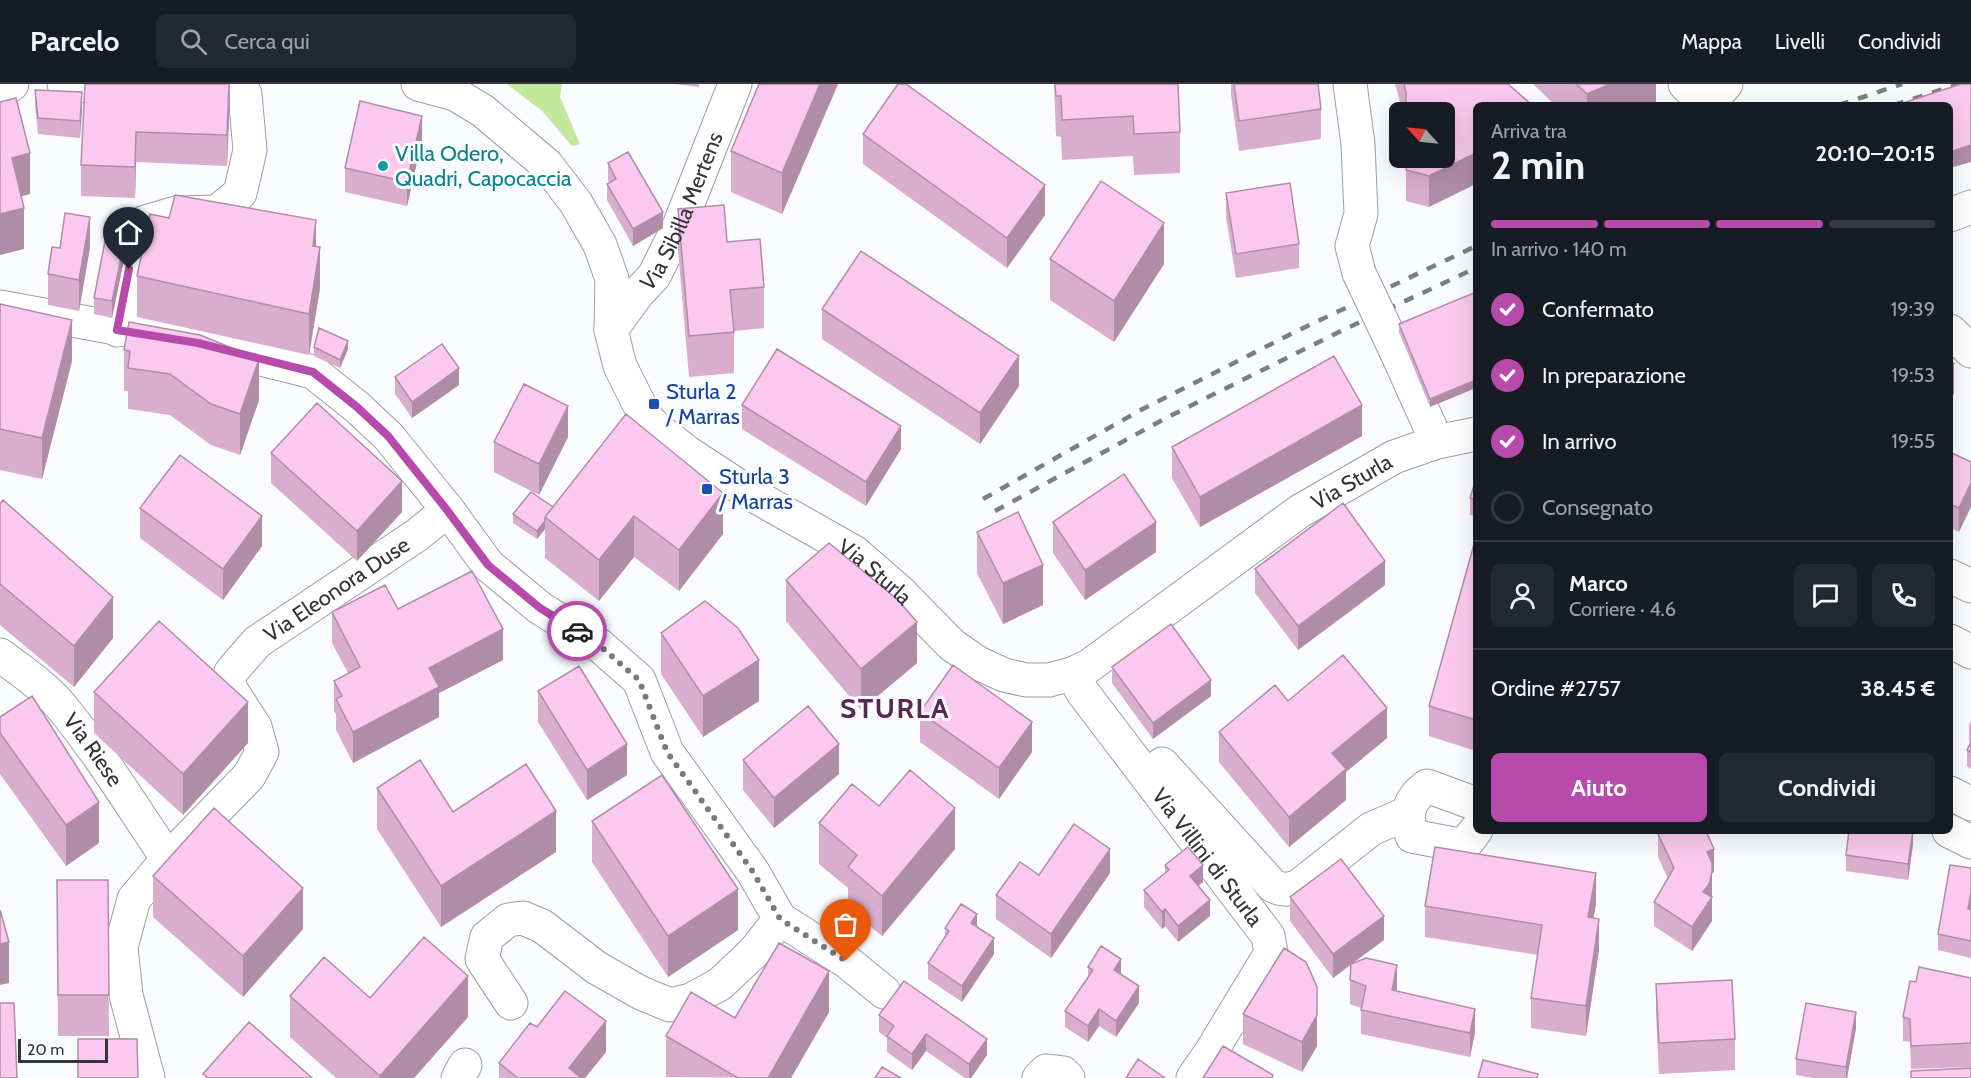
<!DOCTYPE html>
<html lang="it">
<head>
<meta charset="utf-8">
<style>
	:root { --surface:#171b24; --page:#242831; --text:#f1f3f6; --muted:#9ea1a6; --line:#363941; --accent:#b74bab }
	body { margin:0; font-family:Cabin,sans-serif; background:var(--page); color:var(--text); height:100vh; display:flex; flex-direction:column; font-size:22px; white-space:nowrap }
	* { box-sizing:border-box; margin:0 }
	p { font-size:20px; color:var(--muted) }
	.icon { flex:none; width:33px; height:33px; fill:none; stroke:currentColor; stroke-width:2; stroke-linecap:round; stroke-linejoin:round }
	.map { position:relative; flex:1; overflow:hidden }
	.sheet { position:absolute; left:1473px; top:18px; width:480px; height:732px; display:flex; flex-direction:column; background:var(--surface); border-radius:9px; box-shadow:0 6px 24px #0002 }
	.sheet>* { flex:none }
	.needle { width:39px; rotate:297deg }
	.buttons { position:absolute; left:1389px; top:18px; display:grid; gap:12px }
	.buttons a { display:grid; place-items:center; width:66px; height:66px; border-radius:9px; background:var(--surface); box-shadow:0 6px 24px #0002; font-size:30px }
	.scale { position:absolute; left:18px; bottom:15px; width:90px; box-sizing:border-box; padding-left:6px; border:3px solid #323437; border-top:0; font-size:16px; line-height:21px; white-space:nowrap; color:#323437; -webkit-text-stroke:4px #f9fbff; paint-order:stroke }
	.pin { position:absolute; display:grid; place-items:center; width:51px; height:51px; color:#fff; margin:-62px -26px; border-radius:50% 50% 50% 0; rotate:-45deg; box-shadow:0 0 6px #0007 }
	.pin .icon { rotate:45deg }
	.courier { position:absolute; display:grid; place-items:center; width:60px; height:60px; margin:-30px; border:4px solid #b74bab; border-radius:50%; background:#fff; color:#222; box-shadow:0 2px 8px #0007 }
	.head em { font-style:normal; font-weight:800 }
	.head div { display:flex; flex-direction:column-reverse }
	.head { display:flex; align-items:center; justify-content:space-between; height:102px; padding:0 18px }
	h1 { font-size:39px; font-weight:800; line-height:45px }
	.bar { display:grid; grid-template-columns:repeat(4,1fr); gap:9px 6px; align-content:center; height:72px; padding:0 18px }
	.bar i { height:8px; border-radius:4px; background:var(--line) }
	.bar .on { background:var(--accent) }
	.bar p { grid-column:span 4 }
	.line { display:flex; align-items:center; gap:15px; padding:0 18px; border-top:2px solid var(--line) }
	.line div { flex:1 }
	.round { display:grid; place-items:center; flex:none; width:63px; height:63px; border-radius:9px; background:var(--page) }
	ol { padding:0 18px; list-style:none }
	li { display:flex; align-items:center; gap:18px; height:66px }
	li p { margin-inline-start:auto }
	li .icon { padding:6px; border-radius:50%; background:var(--accent); color:#fff; stroke-width:4 }
	li:last-child { color:var(--muted) }
	li i { width:33px; height:33px; border:3px solid var(--line); border-radius:50% }
	.button { display:flex; gap:12px; margin-top:auto; padding:12px 18px }
	.button a { flex:1; height:69px; border-radius:9px; background:var(--accent); color:#fff; font-size:24px; font-weight:800; line-height:69px; text-align:center }
	.button a+a { background:var(--page); color:var(--text) }
	header { display:flex; align-items:center; gap:36px; box-sizing:border-box; height:84px; padding:0 30px; background:var(--surface); border-bottom:2px solid var(--line) }
	header strong { font-size:28px }
	nav { display:flex; gap:33px; margin-inline-start:auto; font-size:21px }
	.search { width:420px; height:54px; background:var(--page); display:flex; align-items:center; gap:15px; box-sizing:border-box; padding:0 21px; border-radius:9px; color:var(--muted); font-size:22px }
	.map>svg:first-child { display:block }
	.green { fill:#c1e89b }
	.lines { fill:none; stroke-linecap:round; stroke-linejoin:round }
	.street-casing { stroke:#999fa7; stroke-width:35 }
	.secondary-casing { stroke:#999fa7; stroke-width:35 }
	.street { stroke:#fff; stroke-width:33 }
	.secondary { stroke:#fff; stroke-width:33 }
	.rail { stroke:#7c7e81; stroke-width:4.5; stroke-dasharray:10 10; stroke-linecap:butt }
	.street-bridge-casing { stroke:#999fa7; stroke-width:35; stroke-linecap:butt }
	.street-bridge { stroke:#fff; stroke-width:33 }
	.wall { fill:#d8adce }
	.shaded-wall { fill:#b08da7 }
	.building { fill:#fbc9ef; stroke:#b08da7; stroke-width:1.5 }
	.done { stroke:#787a7d; stroke-width:6; stroke-dasharray:0 10.8 }
	.route { stroke:#b74bab; stroke-width:8 }
	.culture-dot { fill:#0f9aa8; stroke:#f9fbff; stroke-width:2 }
	.transit-dot { fill:#1a4fb4; stroke:#f9fbff; stroke-width:2 }
	.labels { text-anchor:middle; stroke-width:6; stroke-linejoin:round; paint-order:stroke }
	.culture-label { font-size:22px; fill:#0d838f; stroke:#f9fbff; text-anchor:start }
	.street-label { font-size:22px; fill:#323437; stroke:#f9fbff }
	.transit-label { font-size:22px; fill:#164399; stroke:#f9fbff; text-anchor:start }
	.district-label { font-size:28px; font-weight:bold; letter-spacing:1.5px; fill:#5a2654; stroke:#f9fbff }
</style>
</head>
<body>
<header>
<strong>Parcelo</strong>
<div class="search"><svg class="icon" aria-label="search" viewBox="0 0 24 24"><circle cx="10" cy="10" r="6"/><path d="M15 15l6 6"/></svg>Cerca qui</div>
<nav><a>Mappa</a><a>Livelli</a><a>Condividi</a></nav>
</header>
<div class="map">
<svg width="1971" height="994" viewBox="0 0 1971 994">
	<rect width="100%" height="100%" fill="#f9fbff"/>
	<path class="green" d="M507 0H562L560 13 580 60 572 62 542 27Z"/>
	<g class="lines">
		<defs>
			<g id="street">
				<path d="M64 0 71 3 93 0"/>
				<path d="M1350 0 1358 60 1361 130 1352 162 1359 189"/>
				<path d="M1707 21 1726 0"/>
				<path d="M1950 131 1971 123"/>
				<path d="M0 223 198 259 313 288 357 323 388 352 448 426 488 481 540 524 599 561 639 596 667 668 753 788 780 835 754 868 720 900 691 916 670 921 641 909 597 884 542 842 523 834 508 836 487 853 482 875 511 919"/>
				<path d="M117 246 132 164 145 138 176 129 217 128 240 109 250 66 245 10 233 0"/>
				<path id="s1" d="M611 246 637 210 654 192 679 142 735 0"/>
				<path d="M1396 267 1437 358"/>
				<path d="M1950 557 1971 568"/>
				<path id="s2" d="M0 571C20 586 44 602 60 621 100 669 133 724 168 775"/>
				<path id="s3" d="M1072 590 1084 610 1268 852 1271 869 1211 968 1193 994"/>
				<path d="M1162 680 1272 801C1282 807 1288 806 1299 802L1371 745 1408 729"/>
				<path d="M1950 709 1971 720"/>
				<path d="M1476 720 1427 702C1409 715 1404 731 1412 752L1464 762 1476 746"/>
				<path d="M1949 747 1971 758"/>
				<path d="M780 835 846 877 884 908"/>
				<path id="s4" d="M148 994 126 911 121 863 134 815 168 775 249 692 262 668 255 643 228 601 231 588 257 558 417 451 448 426"/>
				<path d="M458 994 465 981"/>
				<path d="M1039 994 1046 987 1063 989 1068 994"/>
			</g>
			<g id="secondary">
				<path id="s5" d="M418 0 455 10 483 27 547 81 576 119 600 161 612 195 611 246 620 282 645 332 655 343 688 369 746 407 854 468 900 508 952 561 978 579 1004 591 1026 596H1049L1072 590 1089 582 1300 427 1394 373 1437 358 1476 350"/>
				<path d="M1685 0 1707 21"/>
				<path d="M0 9 12 0"/>
				<path d="M1950 247 1971 267"/>
				<path d="M1950 492 1971 502"/>
			</g>
		</defs>
		<use href="#street" class="street-casing"/>
		<use href="#secondary" class="secondary-casing"/>
		<use href="#street" class="street"/>
		<use href="#secondary" class="secondary"/>
		<path class="rail" d="M1839 21 1902 0
			M1894 21 1959 0
			M983 415 1139 327 1297 247 1476 162
			M995 427 1168 333 1345 245 1476 184"/>
		<defs>
			<path id="street-bridge" d="M1359 189 1396 267"/>
		</defs>
		<use href="#street-bridge" class="street-bridge-casing"/>
		<use href="#street-bridge" class="street-bridge"/>
	</g>
	<path class="wall" d="M85 0H230L227 82 136 78 135 114 81 112V81Z
		M675 0H699V3Z
		M759 0H838L782 130 731 108V67Z
		M1054 0H1178L1180 48V89L1134 91 1133 72 1062 76 1061 53 1056 52Z
		M1231 0H1318L1321 25V55L1239 67 1231 11Z
		M1395 0H1508L1429 123 1406 117V74L1444 28H1403Z
		M1533 0H1656V21H1555Z
		M35 6 82 24 80 54 38 50 35 23Z
		M863 50 1045 131 1007 184 863 80Z
		M422 56 407 122 345 108V84Z
		M608 79 663 144 633 162 607 116V100L609 98 608 96Z
		M1226 109 1299 160V184L1236 194 1226 133Z
		M678 125 727 158 764 203V244L734 247V289L689 293 678 166Z
		M316 162 320 204 309 271 137 233V192Z
		M90 163 79 227 48 221V190Z
		M126 166 112 234 94 230V214Z
		M1050 175 1164 180 1114 258 1050 216Z
		M1476 208 1430 323 1399 248V240Z
		M0 220 72 277 42 395 0 386Z
		M822 225 1019 302 980 360 822 255Z
		M129 238 259 316 240 371 211 361 170 331 128 325V307H124V266Z
		M314 263 348 265 340 284 314 272Z
		M395 293 459 301 412 334 395 310Z
		M742 321 901 365 866 422 742 345Z
		M626 330 723 450 679 507 634 473 599 517 545 474V445L537 455 513 439V430L553 423Z
		M1362 352 1200 443 1172 394V363Z
		M568 353 539 411 494 388V358Z
		M1950 368 1971 378 1959 448 1950 444Z
		M271 369 402 428 357 477 271 399Z
		M1476 395V432L1470 431V414Z
		M0 420 113 554 74 603 0 541Z
		M140 424 262 462 223 516 140 454Z
		M1053 438 1156 468 1085 516 1053 469Z
		M977 448 1043 521 1003 540 977 489Z
		M1476 453V667L1429 652V622Z
		M1255 485 1385 501 1298 566 1255 509Z
		M786 496 917 579 861 626 786 537Z
		M398 525 503 576 439 609V633L353 679 336 646V630L334 627V597L348 589 332 559V528Z
		M661 549 759 617 703 653 661 590Z
		M1112 583 1211 612 1153 655 1112 599Z
		M538 607 627 691 587 716 538 638Z
		M94 608 248 659 183 731 94 649Z
		M1288 617 1387 654 1346 688V716L1289 763 1219 678V648Z
		M920 628 1032 668 999 715 920 658Z
		M0 633 99 759 66 782 0 690Z
		M1971 637V685L1967 682V666L1971 659 1969 658V641Z
		M743 676 839 690 774 744 743 706Z
		M377 704 453 728 556 768 441 843 377 745Z
		M879 722 955 765 882 852 848 824V804L819 780V739Z
		M592 737 738 846 668 893 592 778Z
		M1913 747V760L1908 796 1846 787V771Z
		M1658 750 1714 788 1712 789V837L1692 867 1654 842V818L1668 795 1658 773Z
		M1165 781 1203 798 1198 802 1210 832 1178 858 1165 842 1162 845 1144 823V806L1165 789Z
		M1110 789 1051 874 996 835V811L1039 791Z
		M153 792 303 845 243 913 153 833Z
		M57 796H108L109 952H58Z
		M1290 813 1384 856 1352 879 1397 905V907L1475 948 1470 973 1361 950V924L1350 920V896L1351 880 1333 894 1290 837Z
		M1596 820 1593 834 1599 866 1586 952 1531 944V914L1538 871 1425 853V822Z
		M1971 825V874L1938 866V850Z
		M977 842 994 870 962 918 928 895V879L945 854V844Z
		M1088 883 1121 891 1139 919 1116 953 1099 942 1088 958 1065 943V927L1088 893Z
		M1971 894V983L1911 985 1910 958 1903 957V933Z
		M1656 900 1735 955V986L1659 990 1656 930Z
		M290 912 370 914 468 933 414 994H336L290 953Z
		M829 928 791 994 666 993V952L735 934Z
		M1243 930 1317 962 1302 988 1243 960Z
		M879 931 987 971 971 994H965L926 967 912 986 887 968V954L879 948Z
		M537 943 606 968 585 994H499V979Z
		M1856 944 1847 994H1813L1796 991V975Z"/>
	<path class="shaded-wall" d="M229 0 230 15 227 82V51Z
		M820 0H838L782 130V89Z
		M1610 0H1656V21H1587V10Z
		M82 8V24L80 54V37Z
		M422 32V56L407 122V98Z
		M136 48V78L135 114V83Z
		M1971 61V78L1950 84V68Z
		M30 69V110L12 115V74Z
		M1476 69V100L1429 123V92Z
		M1045 101V131L1007 184V154Z
		M24 124V165L0 171V130Z
		M663 128V144L633 162V145Z
		M90 133V163L79 227V196Z
		M316 136V177L313 162Z
		M1164 139V180L1114 258V217Z
		M126 150V166L112 234V217Z
		M320 163V204L309 271V230Z
		M72 236V277L42 395V354Z
		M348 257V265L340 284V276Z
		M1019 272V302L980 360V329Z
		M259 275V316L240 371V330Z
		M1954 280V310L1950 315V284Z
		M459 284V301L412 334V318Z
		M1476 296V304L1430 323V315Z
		M1362 321V352L1200 443V413Z
		M568 322V353L539 411V380Z
		M901 342V365L866 422V398Z
		M402 397V428L357 477V447Z
		M1971 399V423L1959 448V424Z
		M723 409V450L679 507V466Z
		M262 432V462L223 516V485Z
		M634 432V473L599 517V476Z
		M545 437V445L537 455V447Z
		M1156 438V468L1085 516V486Z
		M1385 477V501L1298 566V542Z
		M1043 481V521L1003 540V499Z
		M113 513V554L74 603V562Z
		M1952 528V569L1950 572V531Z
		M917 538V579L861 626V585Z
		M503 545V576L439 609V633L353 679V648L429 584Z
		M759 576V617L703 653V612Z
		M1211 596V612L1153 655V639Z
		M248 618V659L183 731V690Z
		M1387 624V654L1346 688V716L1289 763V733L1332 669Z
		M1032 638V668L999 715V684Z
		M627 660V691L587 716V686Z
		M839 660V690L774 744V714Z
		M99 718V759L66 782V741Z
		M955 724V765L882 852V812Z
		M556 727V768L441 843V802Z
		M1913 747V760L1908 796V780Z
		M1110 765V789L1051 874V850Z
		M1714 765V788L1712 789V837L1692 867V843L1703 808 1707 768Z
		M1203 781V798L1190 808V792Z
		M1596 789V820L1588 864V833Z
		M303 804V845L243 913V872Z
		M738 805V846L668 893V852Z
		M1971 807V823L1968 841V825Z
		M1210 816V832L1178 858V842Z
		M1165 825V842L1162 845V828Z
		M977 830V847L971 839Z
		M1384 832V856L1333 894V870Z
		M1599 835V866L1586 952V922Z
		M994 854V870L962 918V902Z
		M9 858V899L0 901V860Z
		M1121 875V891L1114 886Z
		M1397 881V905L1392 930V906Z
		M829 887V928L791 994H768Z
		M468 892V933L414 994H380V992Z
		M1139 902V919L1116 953V937Z
		M1317 903V962L1302 988V958Z
		M1099 925V942L1088 958V942Z
		M1475 925V948L1470 973V949Z
		M1856 928V944L1847 994H1846V983Z
		M606 937V968L585 994H569V984Z
		M926 950V967L912 986V970Z
		M987 955V971L971 994H969V980Z"/>
	<path class="building" d="M85 0H229L227 51 136 48 135 83 81 81Z
		M759 0H820L782 89 731 67Z
		M898 0H906L1045 101 1007 154 863 50Z
		M1055 0H1178L1180 48 1134 50 1133 32 1062 36 1061 12H1056Z
		M1234 0H1318L1321 25 1239 37Z
		M1404 0H1508L1532 21H1476V69L1429 92 1406 86V74H1444V28H1406V8Z
		M1576 0H1610L1587 10Z
		M1961 0H1971V61L1950 68V21H1897Z
		M35 6 82 8 80 37 38 34Z
		M16 14 30 69 12 74 24 124 0 130V18Z
		M360 17 422 32 407 98 345 84Z
		M628 68 663 128 633 145 607 100 616 95 608 79Z
		M1101 97 1164 139 1114 217 1050 175Z
		M1290 99 1299 160 1236 170 1226 109Z
		M175 111 316 136 313 162 320 163 309 230 137 192 150 130 169 134Z
		M724 121 727 158 760 155 764 203 730 206 734 248 689 252 678 125Z
		M65 129 90 133 79 196 48 190 52 163 60 164Z
		M107 147 126 150 112 217 94 214Z
		M861 167 1019 272 980 329 822 225Z
		M1476 208V296L1430 315 1399 240Z
		M0 220 72 236 42 354 0 345Z
		M129 238 200 251 259 275 240 330 211 320 170 290 128 284 130 267 124 266Z
		M319 244 348 257 340 276 314 263Z
		M442 260 459 284 412 318 395 293Z
		M777 265 901 342 866 398 742 321Z
		M1334 272 1362 321 1200 413 1172 363Z
		M1950 276 1954 280 1950 284Z
		M524 300 568 322 539 380 494 358Z
		M317 319 402 397 357 447 271 369Z
		M626 330 723 409 679 466 634 432 599 476 545 433Z
		M1950 368 1971 378V399L1959 424 1950 420Z
		M180 371 262 432 223 485 140 424Z
		M1124 390 1156 438 1085 486 1053 438Z
		M1476 395V416L1470 414Z
		M531 408 553 423 545 433V437L537 447 513 430Z
		M3 416 113 513 74 562 0 500V420Z
		M1343 419 1385 477 1298 542 1255 485Z
		M1018 428 1043 481 1003 499 977 448Z
		M1476 453V636L1429 622Z
		M829 459 898 516 917 538 861 585 786 496Z
		M472 487 503 545 429 584 439 603 353 648 336 615 342 612 334 597 360 583 332 528 385 501 398 525Z
		M705 517 738 544 759 576 703 612 661 549Z
		M159 537 248 618 183 690 94 608Z
		M1171 540 1211 596 1153 639 1112 583Z
		M1343 571 1387 624 1332 669 1346 685 1289 733 1219 648 1275 601 1288 617Z
		M953 581 1032 638 999 684 920 628Z
		M579 582 627 660 587 686 538 607Z
		M32 612 99 718 66 741 0 649V633Z
		M808 622 839 660 774 714 743 676Z
		M1971 658V668L1967 666Z
		M420 676 453 728 526 680 556 727 441 802 377 704Z
		M910 686 955 724 882 812 848 783 857 771 819 739 852 700 879 722Z
		M662 691 738 805 668 852 592 737Z
		M214 724 303 804 243 872 153 792Z
		M1074 740 1110 765 1051 850 996 811 1020 778 1039 791Z
		M1663 747H1706L1714 765 1707 768 1712 779V788L1709 800 1703 808 1712 813 1692 843 1654 818 1674 784 1658 750Z
		M1849 747H1913L1908 780 1846 771Z
		M1188 763 1203 781 1190 792 1210 816 1178 842 1165 825 1162 828 1144 806 1169 786 1165 781Z
		M1435 763 1596 789 1588 833 1599 835 1586 922 1531 914 1542 841 1425 822Z
		M1341 775 1384 832 1333 870 1290 813Z
		M1950 781 1971 784V807L1968 825H1971V857L1938 850Z
		M57 796H108L109 911H58Z
		M961 820 977 830 971 839 994 854 962 902 928 879 949 847 945 844Z
		M0 826 9 858 0 860Z
		M424 853 468 892 380 992 290 912 324 873 370 914Z
		M779 859 829 887 768 994H738L666 952 691 908 735 934Z
		M1101 862 1121 875 1114 886 1139 902 1116 937 1099 925 1088 942 1065 927 1093 886 1088 883Z
		M1284 864 1306 878 1317 903V931L1302 958 1243 930Z
		M1366 874 1397 881 1392 906 1475 925 1470 949 1361 926 1366 902 1350 896 1351 880Z
		M1919 883 1971 894V959L1911 962 1910 935 1903 933 1910 897 1916 898Z
		M1732 896 1735 955 1659 959 1656 900Z
		M904 897 987 955 969 980 926 950 912 970 887 952 894 942 879 931Z
		M565 907 606 937 569 984 581 994H518L499 979 530 939 537 943Z
		M0 919H14L17 994H0Z
		M1806 919 1856 928 1846 983 1796 975Z
		M249 938 312 994H208L203 990Z
		M78 955H137L138 994H78Z
		M1223 962 1273 991 1272 994H1203Z
		M1138 975 1165 994H1126Z
		M1483 976 1538 990 1537 994H1478Z
		M882 983 901 994H875Z
		M1971 984V994H1911V987Z"/>
	<g class="lines">
		<path class="done" d="M577 547 599 561 639 596 667 668 753 788 780 835 846 877"/>
		<path class="route" d="M129 185 117 246 198 259 313 288 357 323 388 352 447 426 488 481 540 524 577 547"/>
	</g>
	<circle class="culture-dot" cx="383" cy="82" r="6"/>
	<g class="transit-dot">
		<rect x="648" y="314" width="12" height="12" rx="3"/>
		<rect x="701" y="399" width="12" height="12" rx="3"/>
	</g>
	<g class="labels">
		<g class="culture-label">
			<text x="395" y="77">Villa Odero,<tspan x="395" dy="25">Quadri, Capocaccia</tspan></text>
		</g>
		<g class="street-label">
			<text dy="8" stroke="none"><textPath href="#s1" startOffset="140">Via Sibilla Mertens</textPath></text>
			<text dy="8" stroke="none"><textPath href="#s5" startOffset="1286">Via Sturla</textPath></text>
			<text dy="8" stroke="none"><textPath href="#s5" startOffset="710">Via Sturla</textPath></text>
			<text dy="8" stroke="none"><textPath href="#s4" startOffset="604">Via Eleonora Duse</textPath></text>
			<text dy="8" stroke="none"><textPath href="#s2" startOffset="134">Via Riese</textPath></text>
			<text dy="8" stroke="none"><textPath href="#s3" startOffset="228">Via Villini di Sturla</textPath></text>
		</g>
		<g class="transit-label">
			<text x="666" y="315">Sturla 2<tspan x="666" dy="25">/ Marras</tspan></text>
			<text x="719" y="400">Sturla 3<tspan x="719" dy="25">/ Marras</tspan></text>
		</g>
		<g class="district-label">
			<text x="895" y="634">STURLA</text>
		</g>
	</g>
</svg>
<div class="buttons">
<a><svg class="needle" viewBox="-14 -14 28 28"><path d="M0-13l5 13h-10z" fill="#e53935"/><path d="M0 13l5-13h-10z" fill="#9ea1a6"/></svg></a>
</div>
<div class="scale">20 m</div>
<div class="pin" style="left:846px;top:877px;background:#ea580c"><svg class="icon" aria-label="bag" viewBox="0 0 24 24"><path d="M5 8h14l-1 12H6zM9 8a3 3 0 0 1 6 0"/></svg></div>
<div class="pin" style="left:129px;top:185px;background:#1f2937"><svg class="icon" aria-label="home" viewBox="0 0 24 24"><path d="M3 11l9-7 9 7M6 9v11h12V9"/></svg></div>
<div class="courier" style="left:577px;top:547px"><svg class="icon" aria-label="car" viewBox="0 0 24 24"><path d="M5 17H2v-5l4-1 3-4h7l3 4 3 1v5h-3M9 17h6M6 11h13"/><circle cx="7" cy="17" r="2"/><circle cx="17" cy="17" r="2"/></svg></div>
<section class="sheet">
<div class="head"><div><h1>2 min</h1><p>Arriva tra</p></div><em>20:10–20:15</em></div>
<div class="bar"><i class="on"></i><i class="on"></i><i class="on"></i><i></i><p>In arrivo · 140 m</p></div>
<ol>
<li><svg class="icon" aria-label="check" viewBox="0 0 24 24"><path d="M5 12l5 5 9-10"/></svg>Confermato<p>19:39</p></li>
<li><svg class="icon" aria-label="check" viewBox="0 0 24 24"><path d="M5 12l5 5 9-10"/></svg>In preparazione<p>19:53</p></li>
<li><svg class="icon" aria-label="check" viewBox="0 0 24 24"><path d="M5 12l5 5 9-10"/></svg>In arrivo<p>19:55</p></li>
<li><i></i>Consegnato</li>
</ol>
<div class="line" style="height:108px"><a class="round"><svg class="icon" aria-label="person" viewBox="0 0 24 24"><circle cx="12" cy="8" r="4"/><path d="M4 21q1-7 8-7t8 7"/></svg></a><div><b>Marco</b><p>Corriere · 4.6</p></div><a class="round"><svg class="icon" aria-label="chat" viewBox="0 0 24 24"><path d="M4 5h16v11H9l-5 4z"/></svg></a><a class="round"><svg class="icon" aria-label="phone" viewBox="0 0 24 24"><path d="M5 4h4l2 5-3 2q2 4 5 5l2-3 5 2v4C11 20 4 13 5 4z"/></svg></a></div>
<div class="line" style="height:78px"><div>Ordine #2757</div><b>38.45 €</b></div>
<div class="button"><a>Aiuto</a><a>Condividi</a></div>
</section>
</div>
</body>
</html>
